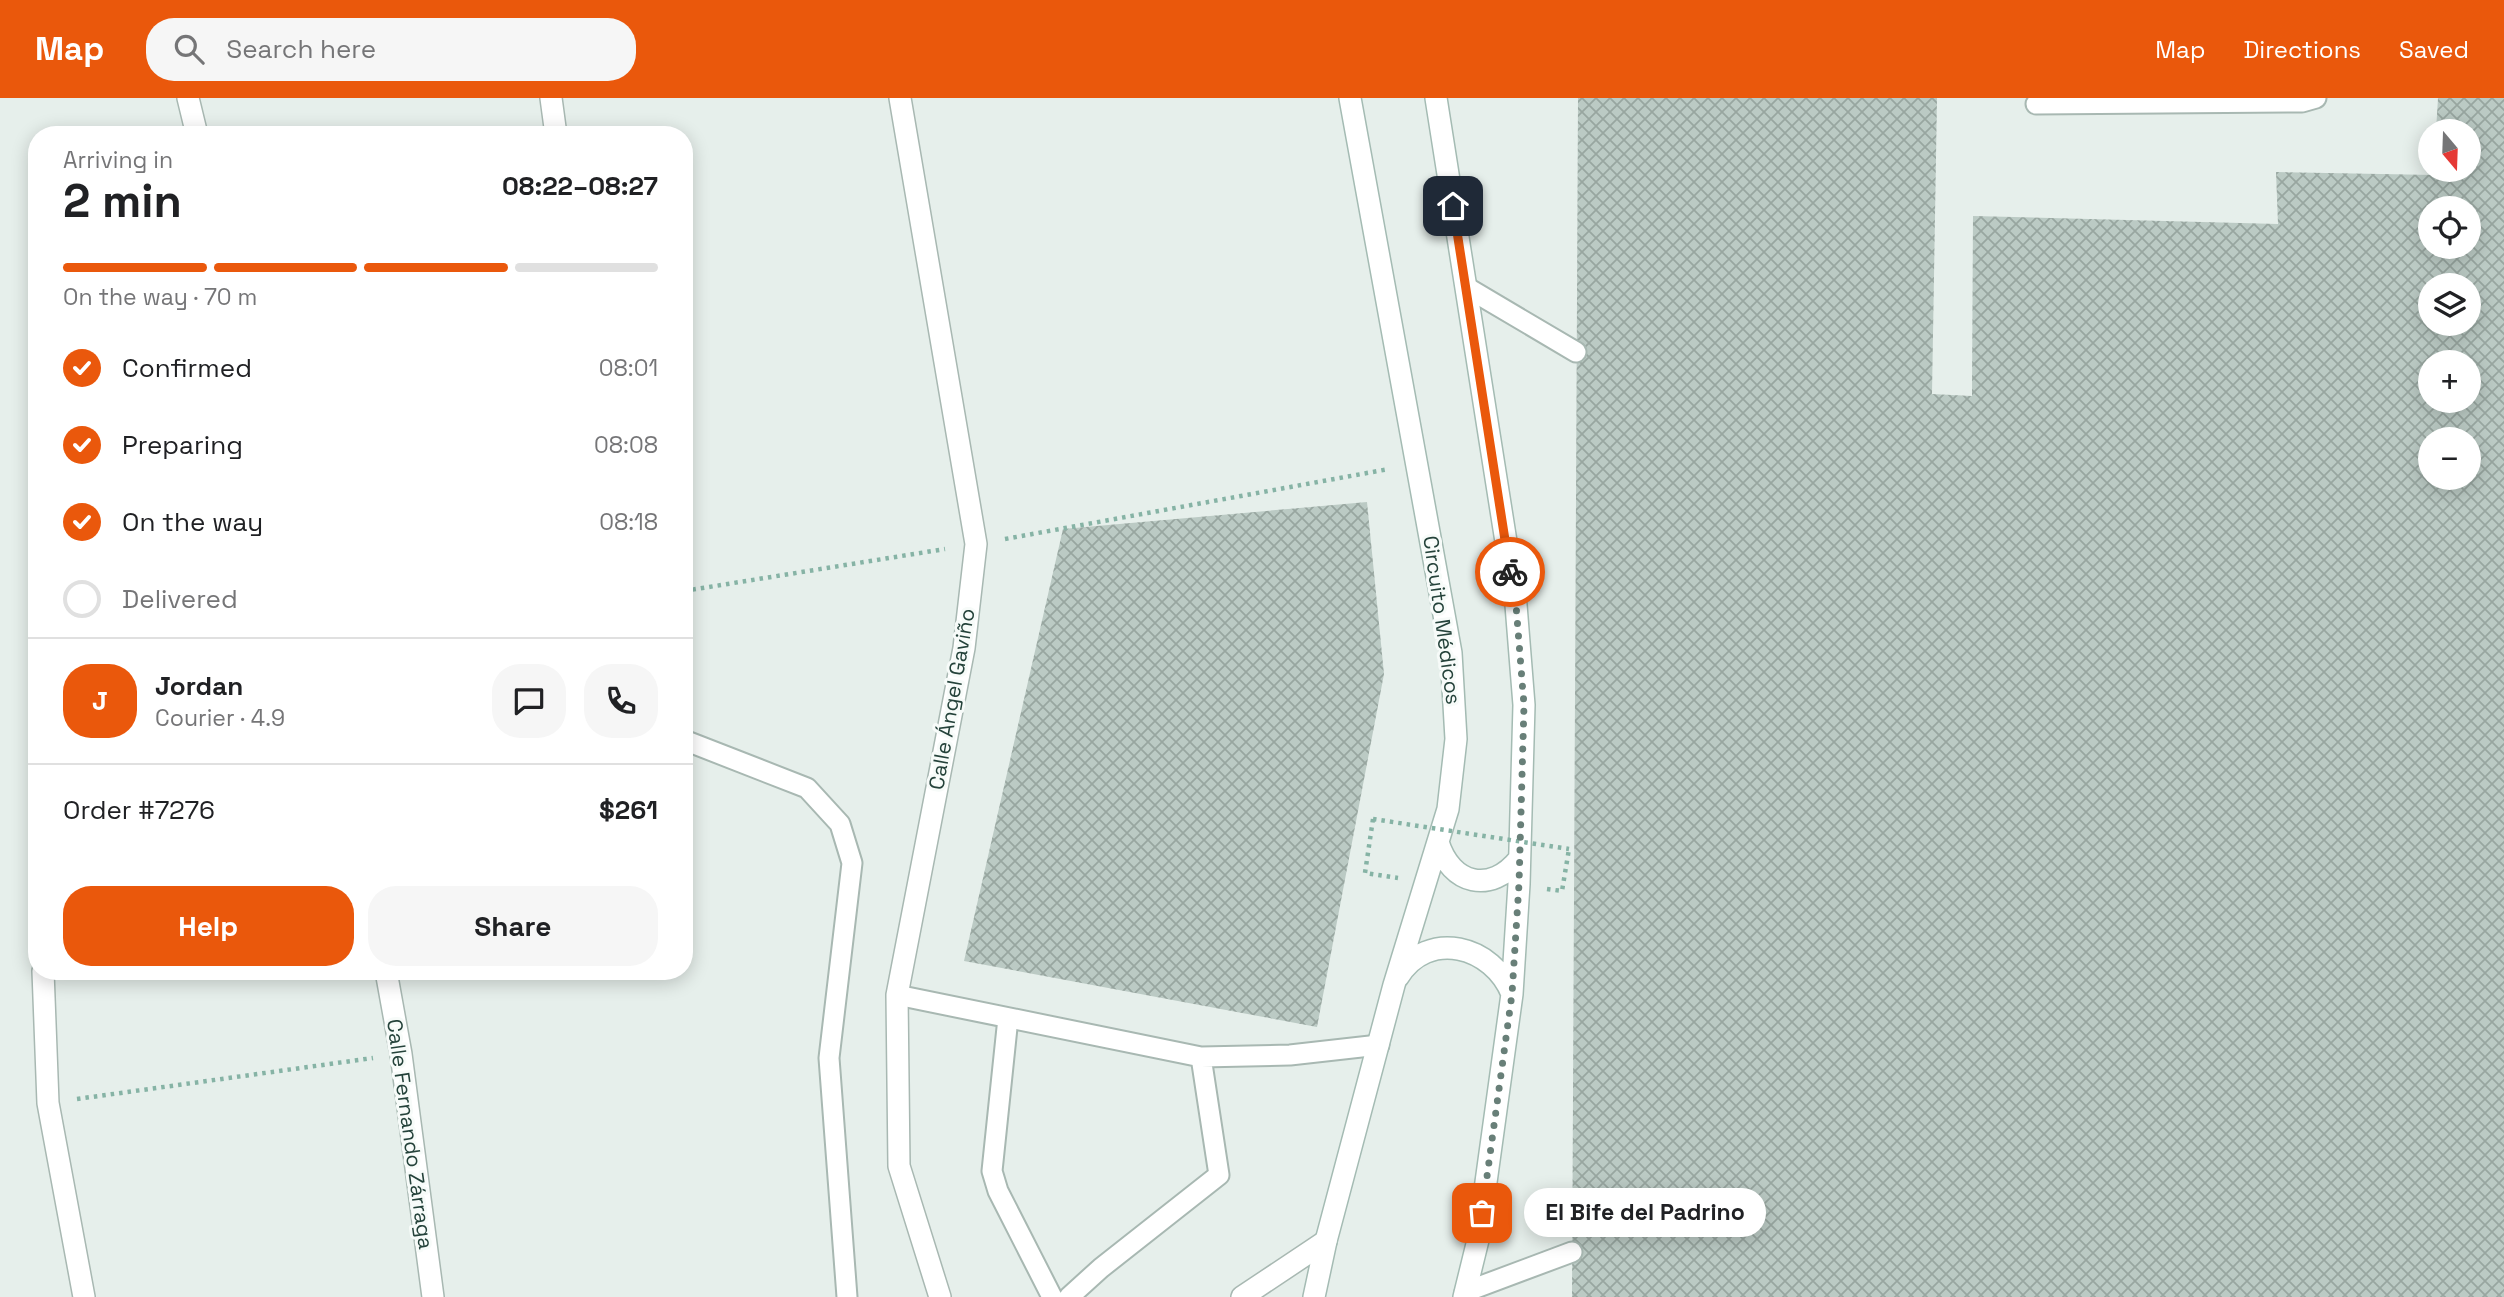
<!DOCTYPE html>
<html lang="en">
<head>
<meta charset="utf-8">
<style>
	:root { --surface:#fff; --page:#f6f6f6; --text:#202124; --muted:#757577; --line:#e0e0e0; --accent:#ea580c }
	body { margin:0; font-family:"Space Grotesk",sans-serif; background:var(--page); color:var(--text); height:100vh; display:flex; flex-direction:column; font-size:26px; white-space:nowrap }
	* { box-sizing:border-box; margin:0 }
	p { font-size:23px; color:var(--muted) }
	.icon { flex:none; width:38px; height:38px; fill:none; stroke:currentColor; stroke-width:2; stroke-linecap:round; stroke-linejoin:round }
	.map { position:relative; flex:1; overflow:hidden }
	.details { position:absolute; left:28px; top:28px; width:665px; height:854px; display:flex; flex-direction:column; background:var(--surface); border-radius:28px; box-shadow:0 4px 18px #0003 }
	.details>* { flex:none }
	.needle { width:46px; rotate:161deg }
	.controls { position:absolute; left:2418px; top:21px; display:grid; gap:14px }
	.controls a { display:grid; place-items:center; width:63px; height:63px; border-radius:50%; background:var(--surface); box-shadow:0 4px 18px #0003; font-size:35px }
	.pin { position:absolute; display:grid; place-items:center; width:60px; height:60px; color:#fff; margin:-30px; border-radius:14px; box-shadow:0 4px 10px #0006 }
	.courier { position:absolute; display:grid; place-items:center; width:70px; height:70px; margin:-35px; border:5px solid #ea580c; border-radius:50%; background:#fff; color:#222; box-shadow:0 2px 9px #0007 }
	.bubble { position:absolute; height:49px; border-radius:24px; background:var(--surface); box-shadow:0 4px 18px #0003; font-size:23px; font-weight:800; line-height:49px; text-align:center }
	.summary em { font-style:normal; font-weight:800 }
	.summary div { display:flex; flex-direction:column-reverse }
	.summary { display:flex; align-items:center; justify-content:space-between; height:119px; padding:0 35px }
	h1 { font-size:46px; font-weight:800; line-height:52px }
	.bar { display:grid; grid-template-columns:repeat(4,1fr); gap:10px 7px; align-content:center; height:84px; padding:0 35px }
	.bar i { height:9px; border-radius:5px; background:var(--line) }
	.bar .current { background:var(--accent) }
	.bar p { grid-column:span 4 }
	.line { display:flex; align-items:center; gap:18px; padding:0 35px; border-top:2px solid var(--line) }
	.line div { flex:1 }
	.round { display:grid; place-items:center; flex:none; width:74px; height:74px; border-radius:28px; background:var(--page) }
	ol { padding:0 35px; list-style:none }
	li { display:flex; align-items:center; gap:21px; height:77px }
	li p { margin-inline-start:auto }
	li .icon { padding:7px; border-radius:50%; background:var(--accent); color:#fff; stroke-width:4 }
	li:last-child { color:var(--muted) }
	li i { width:38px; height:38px; border:4px solid var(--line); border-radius:50% }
	.primary-button { display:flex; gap:14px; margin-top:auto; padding:14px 35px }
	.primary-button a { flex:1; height:80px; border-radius:28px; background:var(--accent); color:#fff; font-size:28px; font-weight:800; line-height:80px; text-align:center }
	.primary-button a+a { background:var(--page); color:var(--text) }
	header { display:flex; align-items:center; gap:42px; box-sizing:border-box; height:98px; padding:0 35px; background:var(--accent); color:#fff }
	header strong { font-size:33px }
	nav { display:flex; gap:38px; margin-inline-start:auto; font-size:24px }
	.search { width:490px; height:63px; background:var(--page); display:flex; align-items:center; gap:18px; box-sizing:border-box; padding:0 24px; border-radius:28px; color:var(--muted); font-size:26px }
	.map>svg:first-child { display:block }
	.building { fill:url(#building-cross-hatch); fill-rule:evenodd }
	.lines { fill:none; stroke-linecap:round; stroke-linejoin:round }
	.service-casing { stroke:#a8b8b2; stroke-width:23 }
	.minor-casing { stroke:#a8b8b2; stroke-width:24 }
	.tertiary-casing { stroke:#a8b8b2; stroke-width:24 }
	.secondary-casing { stroke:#a4bbb3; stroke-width:24 }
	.path { stroke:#86b3a5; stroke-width:4.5; stroke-dasharray:3.5 5; stroke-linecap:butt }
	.service { stroke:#fff; stroke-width:19 }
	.minor { stroke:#fff; stroke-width:21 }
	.tertiary { stroke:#fff; stroke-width:21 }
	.secondary { stroke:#fff; stroke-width:21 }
	.path-bridge { stroke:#86b3a5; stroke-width:4.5; stroke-dasharray:3.5 5; stroke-linecap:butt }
	.done { stroke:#687f78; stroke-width:7; stroke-dasharray:0 12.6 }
	.route { stroke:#ea580c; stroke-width:9 }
	.labels { text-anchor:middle; stroke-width:6; stroke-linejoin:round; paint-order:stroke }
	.street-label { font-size:21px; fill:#24423a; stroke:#f7fbf9 }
</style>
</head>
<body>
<header>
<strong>Map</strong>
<div class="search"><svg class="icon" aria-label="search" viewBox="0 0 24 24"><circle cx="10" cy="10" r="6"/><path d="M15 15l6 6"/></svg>Search here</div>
<nav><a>Map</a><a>Directions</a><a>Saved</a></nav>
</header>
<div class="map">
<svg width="2504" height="1199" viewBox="0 0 2504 1199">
	<defs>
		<pattern id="building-cross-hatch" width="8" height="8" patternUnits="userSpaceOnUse" patternTransform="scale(1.75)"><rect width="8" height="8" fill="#bbcac4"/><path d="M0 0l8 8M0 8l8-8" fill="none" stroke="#98a6a0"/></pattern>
	</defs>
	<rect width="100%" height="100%" fill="#e6efeb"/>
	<path class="building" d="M1578 0H1937L1932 296 1972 298 1973 118 2278 126 2276 74 2434 77V72H2469V33H2436L2438 0H2504V1199H1572ZM2431 110H2469V149H2431ZM2431 187H2469V226H2431ZM2431 264H2469V303H2431ZM2431 341H2469V380H2431Z
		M1367 404 1384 576 1317 929 964 863 1063 431Z"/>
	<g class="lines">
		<defs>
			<path id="service" d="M2036 6 2302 4 2316 0
				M1466 189 1576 254
				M684 642 807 690 840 726 852 765 829 960 847 1199
				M897 897 1201 959 1290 957 1379 947
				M1008 920 992 1073 998 1093 1052 1199
				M1465 1194 1572 1154
				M1069 1199 1101 1170 1219 1077 1201 959"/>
			<path id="minor" d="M188 0 197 37
				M551 0 556 37
				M900 0 976 446 964 550 897 897 899 1068 940 1199
				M43 873 48 1005 84 1199
				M386 873 401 956 433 1199"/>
			<path id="tertiary" d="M1242 1199 1326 1143"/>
			<path id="secondary" d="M1436 0 1516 507 1524 607 1519 786 1512 896 1478 1142 1464 1199
				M1438 744C1451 787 1491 796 1519 761
				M1398 879C1428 830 1493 848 1512 896
				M1314 1199 1326 1143 1394 887 1448 711 1456 641 1451 555 1350 0"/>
		</defs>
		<use href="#service" class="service-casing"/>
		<use href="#minor" class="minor-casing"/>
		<use href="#tertiary" class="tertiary-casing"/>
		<use href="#secondary" class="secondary-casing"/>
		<path class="path" d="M1005 441 1389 371
			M684 493 945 451
			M1373 721 1365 775 1398 780
			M1547 791 1562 793 1569 751
			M77 1001 373 960"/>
		<use href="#service" class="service"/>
		<use href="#minor" class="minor"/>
		<use href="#tertiary" class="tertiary"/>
		<use href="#secondary" class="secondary"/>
		<path class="path-bridge" d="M1373 721 1569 751"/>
	</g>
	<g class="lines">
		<path class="done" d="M1482 1115 1512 896 1519 786 1524 607 1516 507 1510 474"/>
		<path class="route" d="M1453 108 1510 474"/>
	</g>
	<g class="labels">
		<g class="street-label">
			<text transform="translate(1442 522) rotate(82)" y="7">Circuito Médicos</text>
			<text transform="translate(952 601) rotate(-80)" y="7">Calle Ángel Gaviño</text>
			<text transform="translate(410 1036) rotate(82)" y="7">Calle Fernando Zárraga</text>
		</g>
	</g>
</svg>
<div class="controls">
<a><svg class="needle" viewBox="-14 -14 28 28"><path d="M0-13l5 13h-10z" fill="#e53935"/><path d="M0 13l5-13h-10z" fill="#757577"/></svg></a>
<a><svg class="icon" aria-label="locate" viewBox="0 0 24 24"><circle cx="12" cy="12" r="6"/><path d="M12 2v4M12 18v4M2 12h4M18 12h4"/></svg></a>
<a><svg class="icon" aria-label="layers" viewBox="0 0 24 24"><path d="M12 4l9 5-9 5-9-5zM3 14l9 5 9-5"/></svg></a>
<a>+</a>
<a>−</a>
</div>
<div class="pin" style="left:1482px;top:1115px;background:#ea580c"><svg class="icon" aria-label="bag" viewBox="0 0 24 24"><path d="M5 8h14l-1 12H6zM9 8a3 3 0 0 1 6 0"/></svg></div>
<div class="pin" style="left:1453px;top:108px;background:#1f2937"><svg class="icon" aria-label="home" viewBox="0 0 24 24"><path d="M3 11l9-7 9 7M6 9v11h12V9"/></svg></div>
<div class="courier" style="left:1510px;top:474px"><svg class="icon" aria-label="bike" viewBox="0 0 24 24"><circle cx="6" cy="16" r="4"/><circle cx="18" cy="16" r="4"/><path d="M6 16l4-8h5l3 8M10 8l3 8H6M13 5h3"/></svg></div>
<div class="bubble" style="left:1524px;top:1090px;width:242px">El Bife del Padrino</div>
<section class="details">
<div class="summary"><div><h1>2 min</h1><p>Arriving in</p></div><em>08:22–08:27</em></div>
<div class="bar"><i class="current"></i><i class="current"></i><i class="current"></i><i></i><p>On the way · 70 m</p></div>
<ol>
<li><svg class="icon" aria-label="check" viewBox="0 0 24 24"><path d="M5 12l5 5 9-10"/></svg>Confirmed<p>08:01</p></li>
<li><svg class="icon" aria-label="check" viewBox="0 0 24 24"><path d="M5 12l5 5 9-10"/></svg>Preparing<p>08:08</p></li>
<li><svg class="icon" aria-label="check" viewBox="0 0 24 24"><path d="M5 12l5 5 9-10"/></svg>On the way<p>08:18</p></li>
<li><i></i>Delivered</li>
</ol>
<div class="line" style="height:126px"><b class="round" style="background:var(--accent);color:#fff">J</b><div><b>Jordan</b><p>Courier · 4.9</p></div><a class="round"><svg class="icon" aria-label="chat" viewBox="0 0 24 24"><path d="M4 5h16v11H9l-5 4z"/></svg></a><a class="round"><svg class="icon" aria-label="phone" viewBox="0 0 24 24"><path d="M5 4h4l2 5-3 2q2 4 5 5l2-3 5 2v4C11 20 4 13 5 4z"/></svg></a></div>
<div class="line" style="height:91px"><div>Order #7276</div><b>$261</b></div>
<div class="primary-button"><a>Help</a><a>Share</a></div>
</section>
</div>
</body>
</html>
